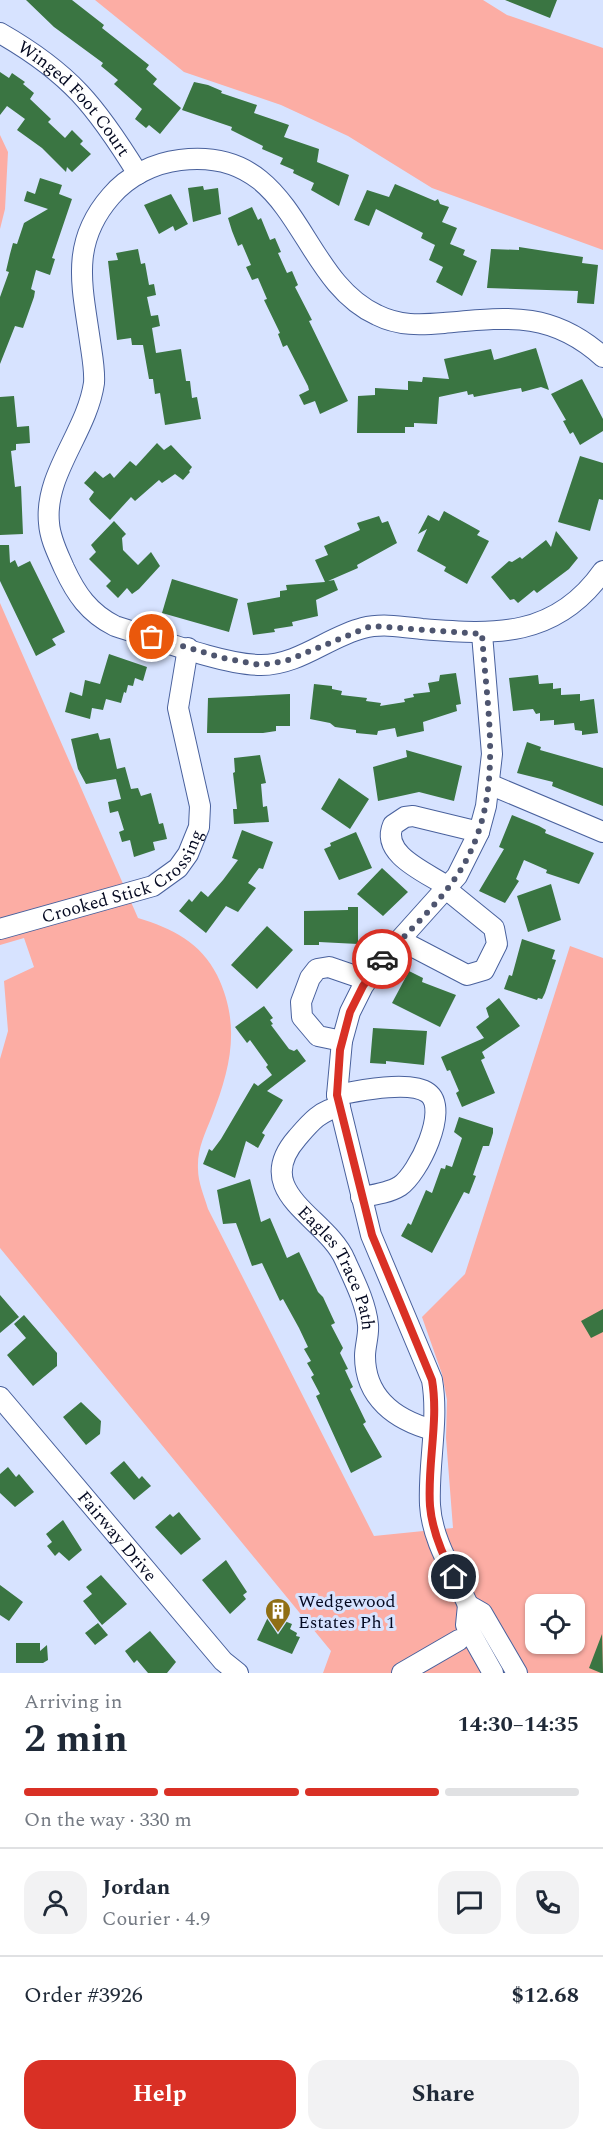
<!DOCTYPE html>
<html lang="en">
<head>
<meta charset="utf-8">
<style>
	:root { --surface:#fff; --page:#f2f2f3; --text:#1f2937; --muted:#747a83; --line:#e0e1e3; --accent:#d93025 }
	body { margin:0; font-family:Spectral,serif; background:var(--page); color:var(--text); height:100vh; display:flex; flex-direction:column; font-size:22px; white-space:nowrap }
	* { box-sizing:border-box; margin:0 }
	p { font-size:20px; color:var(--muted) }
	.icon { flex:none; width:33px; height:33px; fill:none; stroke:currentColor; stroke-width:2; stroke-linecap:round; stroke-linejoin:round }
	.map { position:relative; height:1673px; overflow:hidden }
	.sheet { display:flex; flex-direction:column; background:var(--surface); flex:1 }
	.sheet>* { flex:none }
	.fabs { position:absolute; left:525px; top:1594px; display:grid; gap:12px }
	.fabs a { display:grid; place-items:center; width:60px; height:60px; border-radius:12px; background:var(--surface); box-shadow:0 2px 4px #0004; font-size:30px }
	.pin { position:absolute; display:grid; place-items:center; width:51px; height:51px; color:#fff; margin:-26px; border:3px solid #fff; border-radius:50%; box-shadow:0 2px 6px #0007 }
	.courier { position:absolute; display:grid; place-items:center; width:60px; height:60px; margin:-30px; border:4px solid #d93025; border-radius:50%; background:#fff; color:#222; box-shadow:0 2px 8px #0007 }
	.overview em { font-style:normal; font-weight:700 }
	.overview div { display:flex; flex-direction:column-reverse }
	.overview { display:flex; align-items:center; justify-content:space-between; height:102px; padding:0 24px }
	h1 { font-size:39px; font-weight:700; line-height:45px }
	.bar { display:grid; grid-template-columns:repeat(4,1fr); gap:9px 6px; align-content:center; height:72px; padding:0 24px }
	.bar i { height:8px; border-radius:4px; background:var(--line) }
	.bar .active { background:var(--accent) }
	.bar p { grid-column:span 4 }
	.line { display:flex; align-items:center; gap:15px; padding:0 24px; border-top:2px solid var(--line) }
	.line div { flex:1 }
	.round { display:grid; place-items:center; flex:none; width:63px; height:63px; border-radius:18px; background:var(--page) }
	.button { display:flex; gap:12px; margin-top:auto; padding:12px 24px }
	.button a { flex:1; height:69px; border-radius:18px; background:var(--accent); color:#fff; font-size:24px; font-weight:700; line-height:69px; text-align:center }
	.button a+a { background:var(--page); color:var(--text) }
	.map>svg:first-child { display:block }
	.green { fill:#fcada4; fill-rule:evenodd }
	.building { fill:#3a7542 }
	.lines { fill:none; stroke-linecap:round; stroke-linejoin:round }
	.minor-casing { stroke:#49619d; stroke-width:22 }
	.minor { stroke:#fff; stroke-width:20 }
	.done { stroke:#4e556f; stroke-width:6; stroke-dasharray:0 10.8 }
	.route { stroke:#d93025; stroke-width:8 }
	.labels { text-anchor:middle; stroke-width:6; stroke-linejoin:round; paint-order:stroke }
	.street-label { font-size:18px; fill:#040921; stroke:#d7e3ff }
	.poi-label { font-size:18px; fill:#040921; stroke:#d7e3ff; text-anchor:start }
</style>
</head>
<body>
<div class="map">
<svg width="603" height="1673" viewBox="0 0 603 1673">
	<rect width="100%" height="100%" fill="#d7e3ff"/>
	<path class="green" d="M95 0H483L507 15 603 48V250L432 188 348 136 281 105 184 72Z
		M0 135 8 152 5 209 0 229Z
		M0 603 138 918C172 928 201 943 217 975 241 1024 231 1067 212 1116 205 1134 197 1149 198 1169 198 1182 204 1196 208 1209L374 1536 453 1528 446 1438 447 1400 442 1374 422 1317 465 1274 570 946 603 958V1673H323L331 1651 0 1248V1059L8 1031 4 981 34 967 24 938 0 945ZM536 1605H574V1644H536Z"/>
	<path class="building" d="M26 0H72L104 25 102 28 149 65 146 69 157 79 153 84 181 108 160 134 149 125 146 128 135 119 142 109 114 84 118 80 101 66 103 63 54 27Z
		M505 0H557L550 18Z
		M0 72 9 78 12 73 25 82 23 84 34 93 30 99 51 119 48 122 65 138 72 130 83 141 80 144 91 154 72 172 67 167 66 172 42 148 17 130 25 119 7 106 0 115Z
		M194 82 208 85 222 91 221 93 257 105 254 113 289 125 284 137 319 149 317 162 349 175 339 206 311 190 314 183 293 173 294 170 280 164 283 158 262 149 263 146 231 130 232 127 182 110Z
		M40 178 62 185 59 194 72 199 52 258 55 259 50 275 36 270 31 289 35 291 34 297 23 328 15 326 0 364V297L9 272 6 271 10 254 13 243 17 244 24 223 48 209 24 201 27 191 35 194Z
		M395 184 435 201 438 199 440 204 449 207 442 222 457 228 450 244 465 250 463 255 477 261 462 296 436 282 443 267 429 260 435 245 421 238 423 233 376 209 369 226 354 220 367 190 389 197Z
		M203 186 204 190 218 188 221 214 193 222 188 188Z
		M171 194 188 224 175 231 173 226 159 234 144 205Z
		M252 207 258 220 261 218 270 240 275 238 281 252 278 253 287 273 292 271 298 285 295 287 312 320 309 321 348 401 320 414 315 401 304 405 299 395 309 390 308 386 287 345 283 347 278 334 280 333 264 300 267 299 258 278 252 280 246 267 251 265 242 244 238 246 232 231 228 218Z
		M519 247 583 257 582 263 598 265 594 304 577 303 578 291 487 288 491 249 519 250Z
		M138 249 141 264 145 263 149 285 154 284 156 295 147 297 151 316 158 315 160 326 152 328 156 353 181 349 186 381H190L192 398 197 397 201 419 165 425 160 393 155 394 153 379H149L143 345H132L131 338 117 340 108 261 118 260 116 253Z
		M536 348 549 390 541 387 522 392 521 388 515 389 474 397 473 394 468 395 467 391 439 397 437 424 414 423V427H405V433H357L358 396 375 395V388L408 390V381L422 382 423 377 449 379 444 359 491 349 494 360Z
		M582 379 603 419V431L580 445 573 432 570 434 563 421 566 420 551 394Z
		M14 396 17 427 29 426 30 443 16 444V450L11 451 15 487 21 486 23 534 0 535V397Z
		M157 443 164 450 171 445 192 467 189 471 190 472 183 480 175 474 162 483 159 480 135 501 131 497 110 520 91 502 89 499 94 492 84 483 95 471 103 478 110 473 114 478 130 461 136 466Z
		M580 456 603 463V500L599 499 590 531 558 522Z
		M444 511 480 531 477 535 489 541 467 584 444 571 446 567 417 551 427 529 418 534 428 515 439 521Z
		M379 516 382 523 388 521 397 543 357 565 358 568 328 581 334 580 338 590 316 600 318 616 292 622 293 626 274 629 275 632 253 635 247 603 280 597V591L287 590 286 585 325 582 315 560 328 555 324 546 360 530 357 523Z
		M114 521 126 534 122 538 123 550 138 565 151 552 160 566 139 589 132 594 127 588 118 598 106 586 111 581 89 559 96 552 91 545Z
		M556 531 578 558 569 569 537 593 534 590 518 603 514 599 510 600 491 577 509 561 512 562 520 557 522 559 546 540 551 547Z
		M0 545H9L10 563 15 560 18 567 30 561 65 632 52 639 56 645 36 656 0 581Z
		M172 579 238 599 229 632 162 613Z
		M109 654 147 667 143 681 135 678 133 686 128 685 126 693 124 692 121 703 106 699 103 710 92 708 90 719 65 712 70 692 82 696 85 680 100 684Z
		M456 673 461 704 456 705 457 711 423 722 424 731 397 737 395 728 378 731 377 735 356 733V730L335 727 330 723 310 719 314 684 332 686V689L342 691 341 695 367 698 366 701 381 703 380 706 405 702 404 699 414 697 413 694 430 692 428 683 439 681 440 675Z
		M538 675 539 684 553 683V689L561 688V695L580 694V701L594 699 598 733 582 735V731L575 730 574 723 554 725V720L540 721V713L536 714 533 709 513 711 509 678Z
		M290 694V726H276V731L263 733H207L208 698Z
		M98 733 100 740 110 738 117 769 125 767 131 789 138 788 141 796 151 793 159 824 163 823 167 839 153 842 155 850 134 857 130 840 122 842 119 832 124 830 118 811 110 813 108 802 121 799 116 779 86 784 78 769 71 739Z
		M527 742 541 747 540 750 603 768V806L552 786 553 782 517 773Z
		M406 750 462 766 454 801 419 792 378 801 373 767 407 757Z
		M260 755 266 783 261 784 263 807 267 806 269 822 234 824 233 809H237L233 773 235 772 234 758Z
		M339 778 369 799 350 829 321 809Z
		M512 815 539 826 546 830 545 833 594 853 579 884 546 873 547 870 524 860 516 879 519 881 505 903 479 891 504 849 499 847Z
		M242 830 273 842 263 869 259 868 248 883 256 888 238 912 226 906 206 933 179 911 189 899 192 902 201 891 208 897 223 880 238 860 232 858Z
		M356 832 372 868 339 880 324 849 331 846 330 843Z
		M382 868 408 892 383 916 357 894Z
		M551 884 561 920 528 932 517 896Z
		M348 907H358V944L319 942V945H304V911L348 910Z
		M267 926 293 950 257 989 231 965Z
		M522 939 555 950 552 959 556 960 545 993 542 999 538 998 537 1000 504 989 509 975 512 976Z
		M409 971 423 978 422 982 456 995 440 1027 392 1003Z
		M499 998 520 1026 482 1052 485 1058 481 1060 495 1093 462 1107 456 1093 459 1091 450 1070 447 1071 441 1057 484 1038 476 1027 489 1017 486 1008Z
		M264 1006 273 1018 270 1020 273 1024 271 1025 289 1049 294 1051 297 1049 306 1061 267 1091 283 1100 262 1133 265 1135 258 1148 246 1141 235 1178 203 1164 209 1149 212 1151 221 1139 254 1083 258 1086 272 1075 266 1067 268 1065 250 1040 247 1043 235 1027Z
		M373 1028 427 1031 424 1065 386 1061V1064L370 1063Z
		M459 1117 493 1128V1133L489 1146H483L473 1175 476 1176 469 1194 464 1192 432 1253 401 1236 408 1223 411 1225 426 1190 432 1193 441 1168 445 1169 446 1165 452 1167 462 1138 454 1132Z
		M250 1179 261 1222 270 1218 287 1258 299 1252 318 1292 323 1297 335 1323 331 1325 343 1348 340 1353 348 1369 345 1370 353 1387 350 1389 366 1422 363 1424 382 1457 351 1473 316 1396 320 1394 311 1377 314 1375 307 1363 311 1361 304 1349 308 1347 299 1328 283 1299 280 1301 262 1263 252 1266 236 1223 223 1224 217 1190Z
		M0 1295 19 1317 0 1333Z
		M603 1309V1332L591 1338 581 1321Z
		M24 1315 57 1353V1366L33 1386 7 1355 26 1338 14 1324Z
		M81 1402 101 1421 100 1434 86 1445 63 1417Z
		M124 1461 139 1479 142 1476 151 1486 134 1500 110 1473Z
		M8 1467 16 1477 19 1474 34 1492 15 1507 0 1493V1474Z
		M179 1512 201 1539 181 1555 155 1527 170 1514 173 1517Z
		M63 1520 82 1550 69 1561 59 1552 55 1556 47 1546 52 1542 46 1534Z
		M226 1560 247 1592 243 1595 246 1599 230 1614 202 1580Z
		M101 1575 127 1604 102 1625 83 1601 92 1594 86 1587Z
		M0 1585 23 1602 9 1621 0 1615Z
		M269 1615 292 1624 290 1629 297 1633 296 1636 300 1637 292 1654 257 1640Z
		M98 1623 108 1635 95 1645 85 1633Z
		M150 1631 176 1662 167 1673H148L137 1660 134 1663 125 1651Z
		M602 1634 603 1673H601L589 1668Z
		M16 1643H40V1651L47 1645 48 1660 43 1663H16Z"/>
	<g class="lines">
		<defs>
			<g id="minor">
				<path id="s1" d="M0 33C70 73 96 106 138 174"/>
				<path d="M603 357C552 311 508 317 444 323 420 325 399 326 377 315 296 278 299 145 180 160 154 163 128 176 111 196 70 243 82 285 90 341 92 355 95 370 94 383 87 432 44 474 49 523 50 539 58 554 64 568 76 594 89 613 115 626 154 638 223 665 261 665 299 665 328 637 363 628 382 623 404 627 422 629 495 635 556 638 603 571"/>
				<path d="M489 784 603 832"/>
				<path d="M448 887C428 873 380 855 393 825L405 817 413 816 479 832"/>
				<path id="s2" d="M0 929 153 886 178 868 188 854 199 827 200 806 178 708 188 648"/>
				<path d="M400 940 467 975 484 970 497 944 494 928 446 889"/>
				<path d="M342 1041 318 1036 302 1017 301 1002 310 978 317 969 329 967 367 980"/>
				<path d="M337 1095C357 1091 410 1080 428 1093 450 1109 418 1174 400 1186 389 1193 373 1195 361 1197"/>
				<path id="s3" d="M340 1107C320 1110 309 1124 297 1138 249 1193 327 1217 345 1260 354 1280 366 1303 368 1325 369 1335 365 1346 365 1356 365 1398 396 1420 433 1430"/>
				<path id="s4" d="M0 1397 223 1661 238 1673"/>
				<path d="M468 1605C454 1573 432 1541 430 1505 428 1463 439 1421 432 1380L371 1235 337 1095 342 1041 350 1012 363 986 378 964 457 876 479 832 486 806 492 754 482 634"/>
				<path d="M402 1673 459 1640"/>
				<path d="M493 1673 466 1625 468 1605 482 1613 517 1673"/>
			</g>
		</defs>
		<use href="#minor" class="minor-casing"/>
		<use href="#minor" class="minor"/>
	</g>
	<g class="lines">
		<path class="done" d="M152 637 223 658 260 665 286 661 371 626 482 634C487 713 505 794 463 866 444 899 408 932 382 959"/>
		<path class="route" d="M382 959 363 986 350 1012 340 1050 337 1095 372 1235 432 1380C439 1421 427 1464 430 1506 432 1530 443 1556 454 1577"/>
	</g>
	<defs>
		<symbol id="building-pin" viewBox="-11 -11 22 30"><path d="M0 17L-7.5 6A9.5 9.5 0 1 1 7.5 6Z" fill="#906f14" stroke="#d7e3ff"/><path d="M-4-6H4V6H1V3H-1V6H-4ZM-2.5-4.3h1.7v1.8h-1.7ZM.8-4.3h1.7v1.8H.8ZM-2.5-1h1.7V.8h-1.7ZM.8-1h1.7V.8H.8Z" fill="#fff"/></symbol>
	</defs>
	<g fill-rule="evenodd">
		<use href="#building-pin" x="263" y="1596" width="30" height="40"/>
	</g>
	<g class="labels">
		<g class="street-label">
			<text dy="6" stroke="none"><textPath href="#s1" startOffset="100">Winged Foot Court</textPath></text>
			<text dy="6" stroke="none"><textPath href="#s2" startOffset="138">Crooked Stick Crossing</textPath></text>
			<text dy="6" stroke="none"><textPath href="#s3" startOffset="206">Eagles Trace Path</textPath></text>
			<text dy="6" stroke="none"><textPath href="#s4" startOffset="182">Fairway Drive</textPath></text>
		</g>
		<g class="poi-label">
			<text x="298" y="1607">Wedgewood<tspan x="298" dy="21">Estates Ph 1</tspan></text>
		</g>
	</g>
</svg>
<div class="fabs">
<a><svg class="icon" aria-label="locate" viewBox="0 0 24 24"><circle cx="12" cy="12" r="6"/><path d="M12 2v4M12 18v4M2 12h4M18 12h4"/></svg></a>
</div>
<div class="pin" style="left:152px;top:637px;background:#ea580c"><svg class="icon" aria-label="bag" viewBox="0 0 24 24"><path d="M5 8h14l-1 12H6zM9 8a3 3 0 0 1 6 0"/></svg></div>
<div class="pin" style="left:454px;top:1577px;background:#1f2937"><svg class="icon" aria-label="home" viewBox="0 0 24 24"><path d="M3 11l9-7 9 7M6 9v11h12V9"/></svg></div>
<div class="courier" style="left:382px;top:959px"><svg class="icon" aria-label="car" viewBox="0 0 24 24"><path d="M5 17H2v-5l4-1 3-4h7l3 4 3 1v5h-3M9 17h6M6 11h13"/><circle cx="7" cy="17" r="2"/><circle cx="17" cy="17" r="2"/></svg></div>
</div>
<section class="sheet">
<div class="overview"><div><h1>2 min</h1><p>Arriving in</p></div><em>14:30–14:35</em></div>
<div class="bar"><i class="active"></i><i class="active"></i><i class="active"></i><i></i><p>On the way · 330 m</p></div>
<div class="line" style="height:108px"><a class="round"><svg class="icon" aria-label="person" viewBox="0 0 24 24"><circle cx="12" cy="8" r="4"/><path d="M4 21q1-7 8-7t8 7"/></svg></a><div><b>Jordan</b><p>Courier · 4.9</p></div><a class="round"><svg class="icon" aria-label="chat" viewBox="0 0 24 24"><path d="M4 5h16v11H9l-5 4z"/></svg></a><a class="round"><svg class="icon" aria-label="phone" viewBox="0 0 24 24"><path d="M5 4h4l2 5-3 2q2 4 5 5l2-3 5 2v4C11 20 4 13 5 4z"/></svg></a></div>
<div class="line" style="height:78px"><div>Order #3926</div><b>$12.68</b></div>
<div class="button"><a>Help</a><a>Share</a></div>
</section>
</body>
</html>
